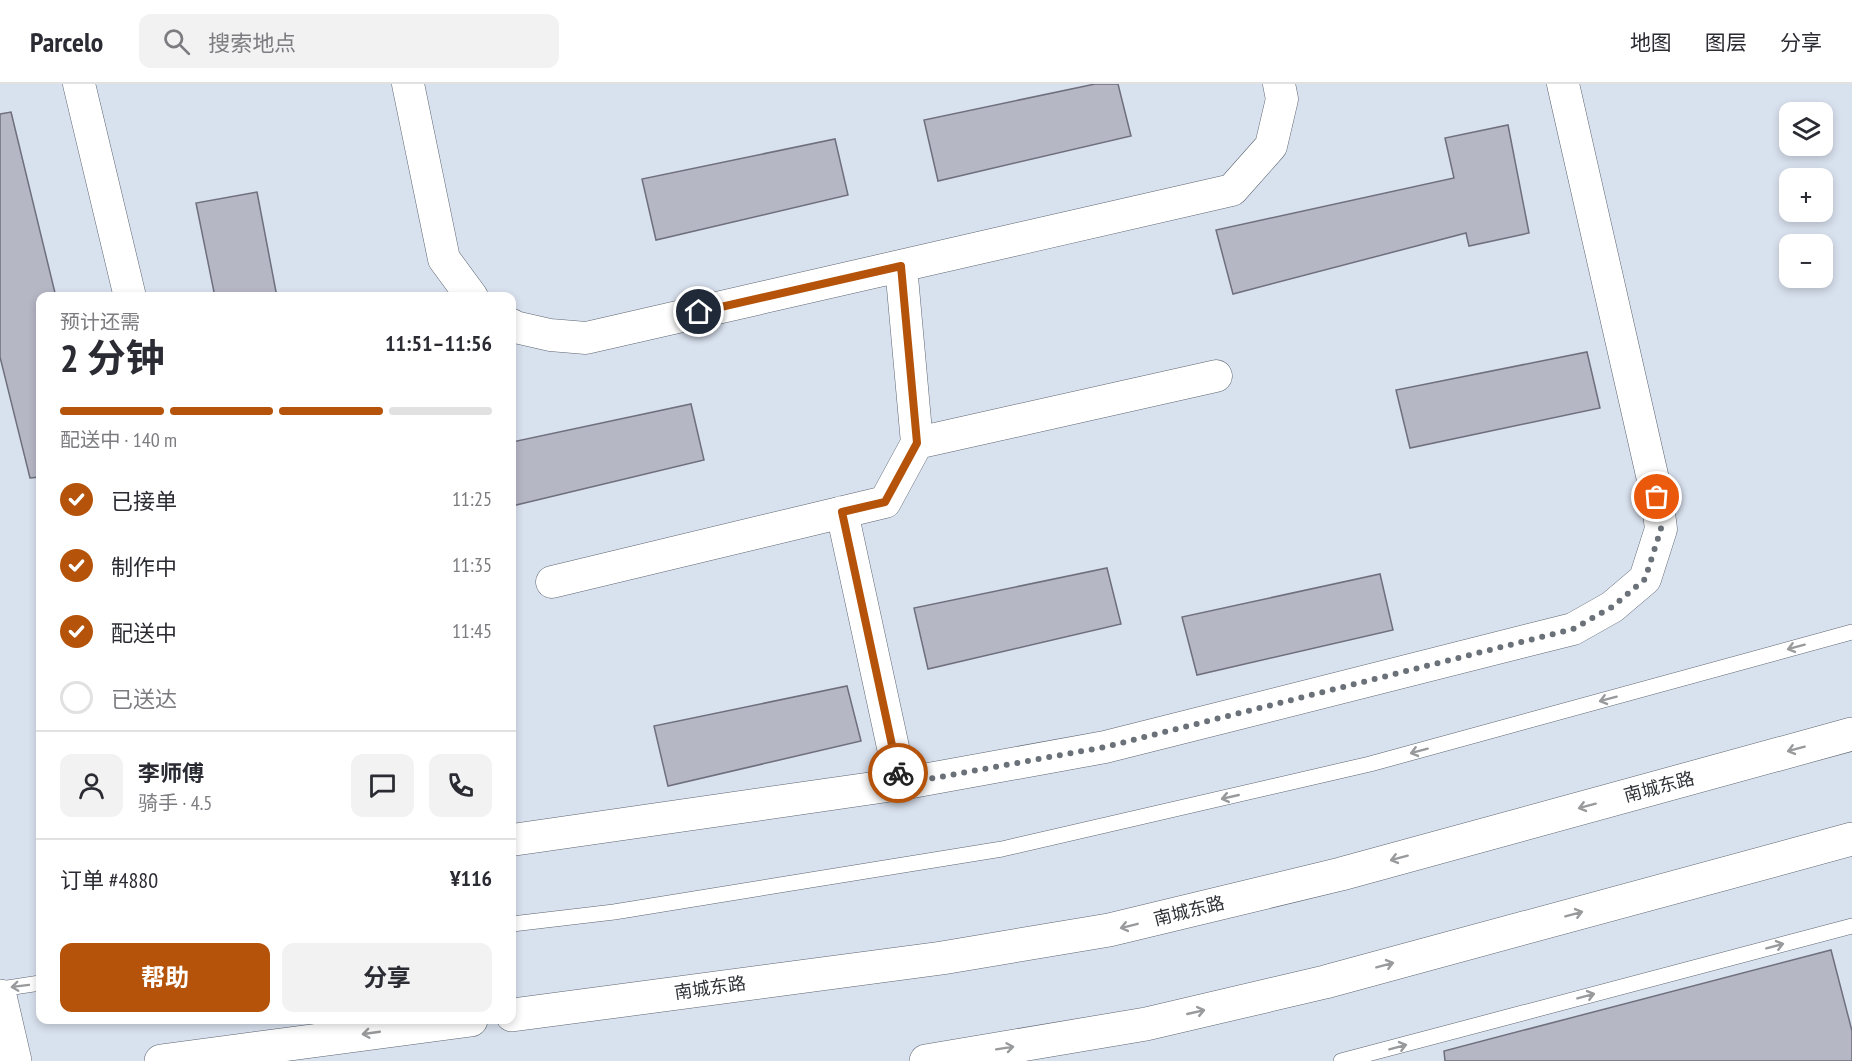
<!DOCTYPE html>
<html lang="zh">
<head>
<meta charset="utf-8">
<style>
	:root { --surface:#fff; --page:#f2f2f3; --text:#2b2b33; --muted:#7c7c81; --line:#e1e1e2; --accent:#b45309 }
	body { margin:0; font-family:"PT Sans Narrow","Noto Sans SC",sans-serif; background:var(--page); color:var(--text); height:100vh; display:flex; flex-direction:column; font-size:22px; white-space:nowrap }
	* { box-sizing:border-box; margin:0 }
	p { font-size:20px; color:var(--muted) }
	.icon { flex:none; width:33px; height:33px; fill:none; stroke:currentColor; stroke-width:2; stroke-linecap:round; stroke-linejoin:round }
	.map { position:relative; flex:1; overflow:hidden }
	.details { position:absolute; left:36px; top:208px; width:480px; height:732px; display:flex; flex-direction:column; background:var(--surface); border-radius:12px; box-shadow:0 3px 9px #0003 }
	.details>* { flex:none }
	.controls { position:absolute; left:1779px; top:18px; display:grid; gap:12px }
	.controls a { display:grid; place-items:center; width:54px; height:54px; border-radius:12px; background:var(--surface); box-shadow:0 3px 9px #0003; font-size:30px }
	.pin { position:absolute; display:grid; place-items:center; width:51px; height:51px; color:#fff; margin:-26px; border:3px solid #fff; border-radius:50%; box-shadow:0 2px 6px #0007 }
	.courier { position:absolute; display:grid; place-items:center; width:60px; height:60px; margin:-30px; border:4px solid #b45309; border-radius:50%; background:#fff; color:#222; box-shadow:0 2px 8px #0007 }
	.overview em { font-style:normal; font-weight:700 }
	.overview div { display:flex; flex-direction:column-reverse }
	.overview { display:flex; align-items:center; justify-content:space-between; height:102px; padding:0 24px }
	h1 { font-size:39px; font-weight:700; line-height:45px }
	.bar { display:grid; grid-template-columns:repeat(4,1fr); gap:9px 6px; align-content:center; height:72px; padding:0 24px }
	.bar i { height:8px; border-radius:4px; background:var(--line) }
	.bar .selected { background:var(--accent) }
	.bar p { grid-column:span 4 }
	.line { display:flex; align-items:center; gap:15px; padding:0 24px; border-top:2px solid var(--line) }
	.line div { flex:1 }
	.round { display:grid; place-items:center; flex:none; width:63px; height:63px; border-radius:12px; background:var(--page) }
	ol { padding:0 24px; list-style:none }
	li { display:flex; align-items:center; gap:18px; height:66px }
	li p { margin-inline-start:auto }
	li .icon { padding:6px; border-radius:50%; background:var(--accent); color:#fff; stroke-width:4 }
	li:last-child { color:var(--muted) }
	li i { width:33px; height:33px; border:3px solid var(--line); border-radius:50% }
	.button { display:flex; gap:12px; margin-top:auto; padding:12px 24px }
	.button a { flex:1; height:69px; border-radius:12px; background:var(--accent); color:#fff; font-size:24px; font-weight:700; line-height:69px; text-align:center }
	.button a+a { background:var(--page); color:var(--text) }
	header { display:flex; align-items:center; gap:36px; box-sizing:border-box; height:84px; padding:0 30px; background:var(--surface); border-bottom:2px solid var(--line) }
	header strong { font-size:28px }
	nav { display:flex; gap:33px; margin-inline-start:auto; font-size:21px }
	.search { width:420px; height:54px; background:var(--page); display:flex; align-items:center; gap:15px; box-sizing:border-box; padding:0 21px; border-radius:12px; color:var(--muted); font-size:22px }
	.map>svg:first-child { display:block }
	.building { fill:#b6b7c5; stroke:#6f6f7d; stroke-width:1.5 }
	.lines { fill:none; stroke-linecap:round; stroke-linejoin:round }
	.service-casing { stroke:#5d6570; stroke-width:16 }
	.minor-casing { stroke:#5d6570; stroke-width:33 }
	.secondary-casing { stroke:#5d6570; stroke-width:34 }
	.primary-casing { stroke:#5d6570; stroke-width:34 }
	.service { stroke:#fff; stroke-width:15 }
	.minor { stroke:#fff; stroke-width:32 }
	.secondary { stroke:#fff; stroke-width:33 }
	.primary { stroke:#fff; stroke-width:33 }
	.oneway { stroke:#989a9c }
	.done { stroke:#6b7178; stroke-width:6; stroke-dasharray:0 10.8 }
	.route { stroke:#b45309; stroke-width:8 }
	.labels { text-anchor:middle; stroke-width:5; stroke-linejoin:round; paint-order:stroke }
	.street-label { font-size:18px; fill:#303439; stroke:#fff }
</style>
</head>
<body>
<header>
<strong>Parcelo</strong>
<div class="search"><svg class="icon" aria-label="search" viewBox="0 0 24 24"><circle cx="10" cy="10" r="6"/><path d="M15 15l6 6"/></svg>搜索地点</div>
<nav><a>地图</a><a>图层</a><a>分享</a></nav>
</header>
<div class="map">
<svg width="1852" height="977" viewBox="0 0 1852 977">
	<rect width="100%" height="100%" fill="#d8e1ee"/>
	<path class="building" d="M1095 0H1118L1131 52 938 97 924 36Z
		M11 28 56 213H40V393L30 394 0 273V30Z
		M1508 41 1529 149 1469 162 1466 149 1233 210 1216 146 1454 94 1445 54Z
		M835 55 848 111 656 156 642 95Z
		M257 108 277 213H215L196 119Z
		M1587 268 1600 324 1410 364 1396 306Z
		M691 320 704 376 512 422V358Z
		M1107 484 1121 540 928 585 914 524Z
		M1380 490 1393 546 1197 591 1182 533Z
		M847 602 861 657 668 702 654 642Z
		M1831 866 1852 947V977H1445L1444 967Z"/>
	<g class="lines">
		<defs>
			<path id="service" d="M512 840 614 828 1002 765 1370 680 1852 548
				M0 905 40 899
				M1341 977 1852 842"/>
			<path id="minor" d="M79 0 130 213
				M408 0 444 175 472 213
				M512 241 515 243 550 251 586 254 1232 106 1271 62 1282 15 1279 0
				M917 359 1216 292
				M842 428 901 700
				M552 498 885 418 917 359 901 182
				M512 756 901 700 1105 663 1573 545 1612 523 1645 495 1661 445 1657 413 1563 0"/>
			<path id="secondary" d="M0 912 15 977"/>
			<path id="primary" d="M512 931 942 874 1109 846 1341 790 1852 650
				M161 977 471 936
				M926 977 1146 940 1325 898 1852 755"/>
		</defs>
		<use href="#service" class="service-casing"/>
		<use href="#minor" class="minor-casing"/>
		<use href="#secondary" class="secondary-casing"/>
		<use href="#primary" class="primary-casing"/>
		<use href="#service" class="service"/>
		<use href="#minor" class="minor"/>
		<use href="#secondary" class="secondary"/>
		<use href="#primary" class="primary"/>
	</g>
	<defs><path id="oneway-shaft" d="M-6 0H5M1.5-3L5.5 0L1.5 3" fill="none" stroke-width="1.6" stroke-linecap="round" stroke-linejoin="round" transform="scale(1.5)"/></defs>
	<g class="oneway">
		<use href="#oneway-shaft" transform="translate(1796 563) rotate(165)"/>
		<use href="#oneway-shaft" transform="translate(1608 615) rotate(165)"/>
		<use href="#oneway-shaft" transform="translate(1796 665) rotate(165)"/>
		<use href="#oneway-shaft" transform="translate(1419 667) rotate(165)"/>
		<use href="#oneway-shaft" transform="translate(1230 713) rotate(167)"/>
		<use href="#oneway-shaft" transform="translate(1587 722) rotate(165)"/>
		<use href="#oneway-shaft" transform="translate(1399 774) rotate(165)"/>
		<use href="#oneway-shaft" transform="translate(1574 830) rotate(-15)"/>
		<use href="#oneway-shaft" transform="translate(1129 842) rotate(166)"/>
		<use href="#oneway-shaft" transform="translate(1775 862) rotate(-15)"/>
		<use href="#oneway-shaft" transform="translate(1385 881) rotate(-15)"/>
		<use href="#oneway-shaft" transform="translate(20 902) rotate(173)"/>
		<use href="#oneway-shaft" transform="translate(1586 912) rotate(-15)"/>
		<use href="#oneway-shaft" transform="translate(1196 928) rotate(-13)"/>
		<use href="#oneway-shaft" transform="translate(371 949) rotate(172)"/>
		<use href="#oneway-shaft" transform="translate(1398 963) rotate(-15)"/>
		<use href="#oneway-shaft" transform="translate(1005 964) rotate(-9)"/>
	</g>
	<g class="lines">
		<path class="done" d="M898 689 901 700 1105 663 1573 545 1612 523 1645 495 1661 445 1657 413"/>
		<path class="route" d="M699 228 901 182 917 359 885 418 842 428 898 689"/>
	</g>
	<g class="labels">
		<g class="street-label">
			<text transform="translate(1659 703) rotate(-15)" y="6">南城东路</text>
			<text transform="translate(1189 827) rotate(-14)" y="6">南城东路</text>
			<text transform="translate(710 904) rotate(-8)" y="6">南城东路</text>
		</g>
	</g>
</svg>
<div class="controls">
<a><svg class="icon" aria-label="layers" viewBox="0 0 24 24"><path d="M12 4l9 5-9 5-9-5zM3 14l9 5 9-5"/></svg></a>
<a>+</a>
<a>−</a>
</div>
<div class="pin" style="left:1657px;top:413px;background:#ea580c"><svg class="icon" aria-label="bag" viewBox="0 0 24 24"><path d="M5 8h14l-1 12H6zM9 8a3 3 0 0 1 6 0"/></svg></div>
<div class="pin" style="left:699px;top:228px;background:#1f2937"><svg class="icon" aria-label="home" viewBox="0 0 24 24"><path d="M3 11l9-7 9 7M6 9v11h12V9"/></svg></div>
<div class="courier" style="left:898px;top:689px"><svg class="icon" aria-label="bike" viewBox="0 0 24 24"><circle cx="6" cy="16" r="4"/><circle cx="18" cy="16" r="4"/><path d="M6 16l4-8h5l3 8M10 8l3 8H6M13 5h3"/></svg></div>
<section class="details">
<div class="overview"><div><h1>2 分钟</h1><p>预计还需</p></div><em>11:51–11:56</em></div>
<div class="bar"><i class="selected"></i><i class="selected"></i><i class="selected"></i><i></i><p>配送中 · 140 m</p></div>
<ol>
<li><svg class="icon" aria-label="check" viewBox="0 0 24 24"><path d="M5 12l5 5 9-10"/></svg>已接单<p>11:25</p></li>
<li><svg class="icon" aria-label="check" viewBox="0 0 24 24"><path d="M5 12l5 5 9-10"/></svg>制作中<p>11:35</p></li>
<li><svg class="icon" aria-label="check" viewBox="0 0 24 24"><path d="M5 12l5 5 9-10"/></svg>配送中<p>11:45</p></li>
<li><i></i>已送达</li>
</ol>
<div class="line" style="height:108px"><a class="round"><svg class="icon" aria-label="person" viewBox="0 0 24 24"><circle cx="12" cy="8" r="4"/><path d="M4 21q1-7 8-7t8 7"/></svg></a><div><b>李师傅</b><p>骑手 · 4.5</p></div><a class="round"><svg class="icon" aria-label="chat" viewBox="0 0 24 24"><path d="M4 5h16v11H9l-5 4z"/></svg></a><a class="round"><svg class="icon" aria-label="phone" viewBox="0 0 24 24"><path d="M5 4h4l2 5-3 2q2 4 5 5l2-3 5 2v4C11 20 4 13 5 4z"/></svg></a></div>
<div class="line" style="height:78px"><div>订单 #4880</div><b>¥116</b></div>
<div class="button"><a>帮助</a><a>分享</a></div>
</section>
</div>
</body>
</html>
